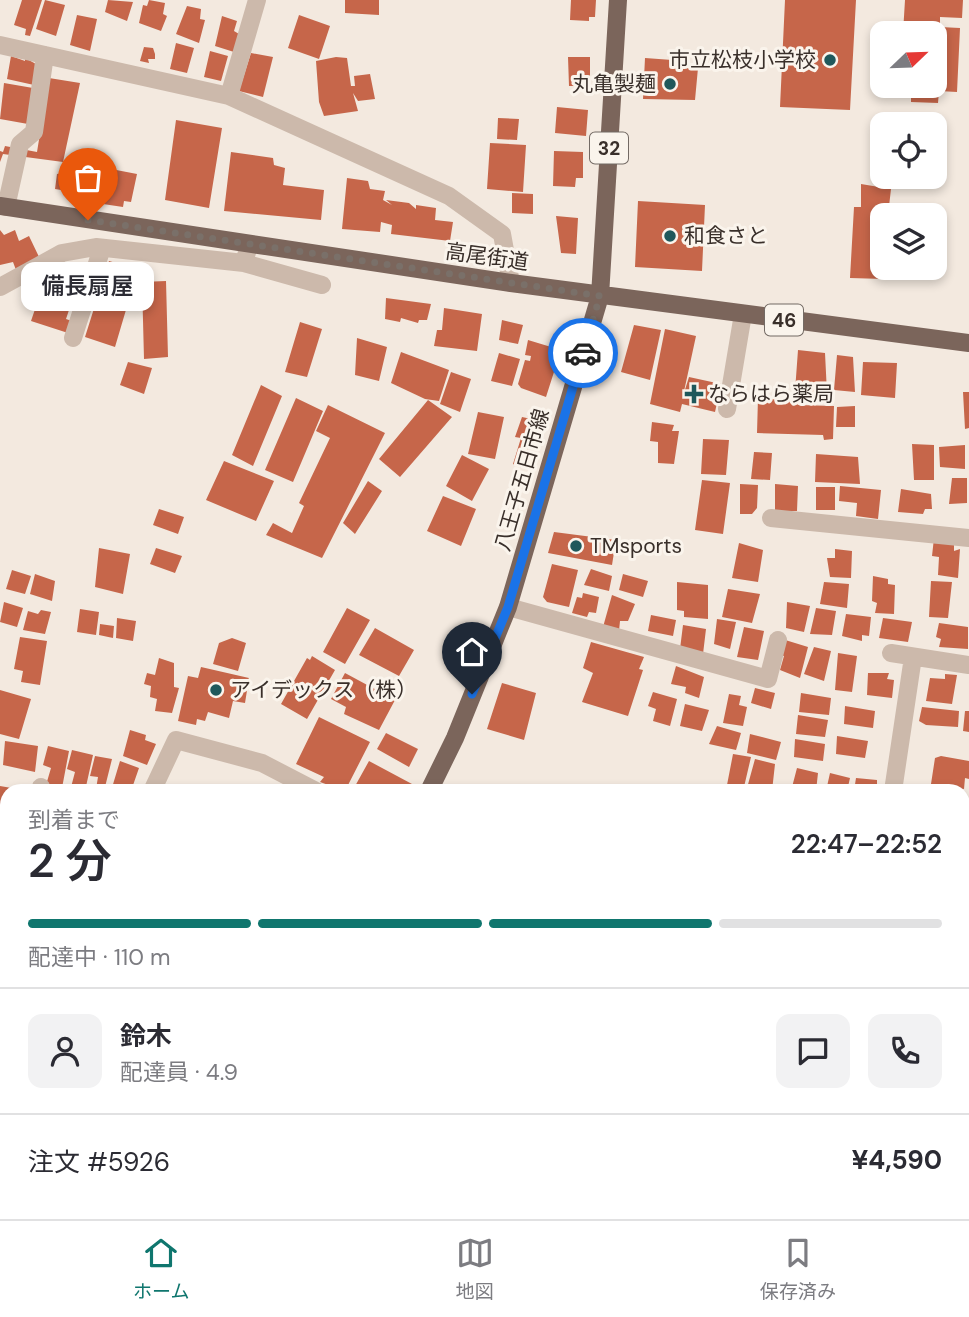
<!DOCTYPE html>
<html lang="ja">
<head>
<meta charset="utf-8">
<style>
	:root { --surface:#fff; --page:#f2f2f3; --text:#2b2b33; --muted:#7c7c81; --line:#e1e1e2; --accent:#0f766e }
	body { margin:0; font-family:"DM Sans","Noto Sans JP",sans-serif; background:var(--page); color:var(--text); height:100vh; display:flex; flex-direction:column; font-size:26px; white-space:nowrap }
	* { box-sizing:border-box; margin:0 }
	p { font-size:23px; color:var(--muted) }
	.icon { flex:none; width:38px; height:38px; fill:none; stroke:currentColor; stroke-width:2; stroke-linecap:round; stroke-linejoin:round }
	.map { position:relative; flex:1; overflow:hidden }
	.side { position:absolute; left:0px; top:784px; width:970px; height:436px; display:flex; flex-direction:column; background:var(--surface); border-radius:21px 21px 0 0; box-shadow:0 4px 10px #0003 }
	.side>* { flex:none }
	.needle { width:46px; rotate:67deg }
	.fabs { position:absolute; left:870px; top:21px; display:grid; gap:14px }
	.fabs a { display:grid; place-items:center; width:77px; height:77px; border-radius:14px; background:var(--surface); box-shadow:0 4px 10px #0003; font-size:35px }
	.pin { position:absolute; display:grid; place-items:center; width:60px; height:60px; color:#fff; margin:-72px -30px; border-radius:50% 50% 50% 0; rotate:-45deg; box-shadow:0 0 7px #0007 }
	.pin .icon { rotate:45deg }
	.courier { position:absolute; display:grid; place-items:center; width:70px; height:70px; margin:-35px; border:5px solid #1a73e8; border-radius:50%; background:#fff; color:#222; box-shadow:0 2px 9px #0007 }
	.bubble { position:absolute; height:49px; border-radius:14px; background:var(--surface); box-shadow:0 4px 10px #0003; font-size:23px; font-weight:600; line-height:49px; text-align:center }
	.head em { font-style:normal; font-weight:600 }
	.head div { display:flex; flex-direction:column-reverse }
	.head { display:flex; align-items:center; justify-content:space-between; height:119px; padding:0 28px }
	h1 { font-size:46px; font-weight:600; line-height:52px }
	.bar { display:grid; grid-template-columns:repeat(4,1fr); gap:10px 7px; align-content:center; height:84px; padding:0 28px }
	.bar i { height:9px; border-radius:5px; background:var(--line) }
	.bar .current { background:var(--accent) }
	.bar p { grid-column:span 4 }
	.line { display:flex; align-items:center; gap:18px; padding:0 28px; border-top:2px solid var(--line) }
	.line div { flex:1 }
	.round { display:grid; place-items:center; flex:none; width:74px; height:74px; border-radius:14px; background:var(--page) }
	.menu { display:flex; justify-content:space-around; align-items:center; height:98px; border-top:2px solid var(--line); background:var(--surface); font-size:19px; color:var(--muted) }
	.menu a { display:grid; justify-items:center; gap:4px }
	.menu .current { color:var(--accent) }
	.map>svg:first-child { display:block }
	.building { fill:#c6664a }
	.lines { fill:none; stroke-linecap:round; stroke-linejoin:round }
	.minor { stroke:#ccb9ab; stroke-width:18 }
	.major { stroke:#7b655b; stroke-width:18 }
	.done { stroke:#7a7069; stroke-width:7; stroke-dasharray:0 12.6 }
	.route { stroke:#1a73e8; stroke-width:9 }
	.poi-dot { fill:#1f585b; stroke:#faf4ec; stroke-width:2.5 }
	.labels { text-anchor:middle; stroke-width:6; stroke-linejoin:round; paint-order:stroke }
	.shield { fill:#faf4ec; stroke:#736a64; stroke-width:2 }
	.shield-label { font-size:19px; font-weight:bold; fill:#392f2a }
	.poi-label { font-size:21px; fill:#392f2a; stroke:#faf4ec; text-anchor:start }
	.street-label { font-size:21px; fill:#392f2a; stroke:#faf4ec }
</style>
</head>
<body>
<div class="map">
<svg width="969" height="1219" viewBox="0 0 969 1219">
	<rect width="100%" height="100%" fill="#f3e9df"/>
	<path class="building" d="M22 0H42L30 36 25 35 26 29 14 25Z
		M45 0 65 5 56 36 36 29Z
		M108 0 133 2 127 21 105 12Z
		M149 0 165 3 163 14 167 16 161 31 139 23 143 5 147 6Z
		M345 0H379V15L345 13Z
		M571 0H596L595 17H589V21L570 20Z
		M785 0H856L850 110 780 107Z
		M905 0H963L962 18 940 17V27L960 28 957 92 939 91 938 103 911 102V93L900 92V86H934V33H903Z
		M187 6 201 9 200 19 205 20 199 43 176 34Z
		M77 15 97 19 90 51 70 45Z
		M299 15 330 26 319 59 288 48Z
		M222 16 237 21 234 31 239 34 234 52 215 46Z
		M176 43 194 48 187 73 170 69Z
		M144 47 153 48 155 54V59H148L149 63 140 61Z
		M210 51 228 56 221 81 204 77Z
		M251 53 273 57 263 97 239 91Z
		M11 56 25 61V58L36 64 34 85 7 79Z
		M336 57 347 58 351 86H355L354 76 370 74 375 99 358 101 353 93 358 111 324 116 319 102 316 61Z
		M568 57H590V86H569Z
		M645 58 686 61V68H698L695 100 643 99Z
		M49 78 80 83 63 162 3 154 0 162V151L3 152 5 146 37 152Z
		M4 83 33 88 28 124 0 119Z
		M557 107 588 110 586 136 555 133Z
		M498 118 519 119 517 140 497 139Z
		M176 120 222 128 209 208 165 200Z
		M490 143 526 145 523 192 487 189Z
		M554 151 583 152V178H576L575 187 553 186Z
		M231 152 273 158 274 165 285 168 283 185 324 190 321 220 224 211Z
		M80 163 137 174 131 202 124 201 123 207 103 204V197L55 189 57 174 67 172Z
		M347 178 368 181 370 189 385 191 383 200 392 205 386 200 409 203 416 209V205L436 208 435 220 453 222 450 241 391 234 392 225 381 222 380 232 342 229Z
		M861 184 891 189 888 215H882L884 279 850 278 854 207H861Z
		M512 193 533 194V214L512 213Z
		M638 201 705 205 702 271 635 267Z
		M556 216 578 218 576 254 561 253Z
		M0 230 4 235 15 230 19 241 29 236 40 259 16 270 13 262 0 265Z
		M109 261 130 267 129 272 136 276 115 347 85 337Z
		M55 273 86 282 75 310H69L66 319 72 321 68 333 31 321 46 277Z
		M166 281 168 357 144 359 142 282Z
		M386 298 431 304 427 320H419L418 323 401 318 400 322 385 319Z
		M444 308 482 314 477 351 434 346 437 330H442Z
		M502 320 523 325 518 344 499 340Z
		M300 322 322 329 307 377 285 372Z
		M634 325 661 330 650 380 621 372Z
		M665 329 696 336 683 396 689 377 721 384 715 412 682 404 680 412 650 404Z
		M357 338 387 347 379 381 355 375Z
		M528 340 561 350 546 397 521 388 518 384 525 360 530 361 531 356 525 355Z
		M798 350 825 353 827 393 795 391Z
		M401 352 449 370 439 401 425 399 391 383Z
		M499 353 520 359 512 386 491 381Z
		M837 355 853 357 855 392 834 390Z
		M128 362 152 368 144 394 120 385Z
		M863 362 897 363 895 398 861 395Z
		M451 372 471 379 460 412 440 404Z
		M261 385 282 396 253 466 232 455Z
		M963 392H969V428L965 429Z
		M296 398 323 411 293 482 265 470Z
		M758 398 798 400V405L834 406 833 439 824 440 823 435 757 433Z
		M428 400 452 417 400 477 379 459Z
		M328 405 385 433 322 558 266 535 273 523 292 533 304 506 299 503 330 438 316 431Z
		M855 406V427H836L837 407Z
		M478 412 504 417 495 459 468 454Z
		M522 417 536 420 522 468 513 464 521 438 515 437Z
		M652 422 674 425 672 431H679L674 464 658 463V442L650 441Z
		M703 439 729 440 726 475 701 474Z
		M912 444 934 445V480H914Z
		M965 445V469L940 467 939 447Z
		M754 452 772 453 770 480 751 479Z
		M816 454 858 457 860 484 815 482Z
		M462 455 489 469 472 501 446 486Z
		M224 461 274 481 256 521 206 500Z
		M952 478H967V503L949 504Z
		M702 480 730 483 723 534 695 530Z
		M368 481 382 491 355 534 343 523Z
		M740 484 758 485 757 508 752 514H740Z
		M775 484 798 486 797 511H775Z
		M840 486 881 490 878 519 856 516 857 503 839 501Z
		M816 487H835V510H816Z
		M901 489 931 494 932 509H925L923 514 898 512Z
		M443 496 476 509 461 546 427 531Z
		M159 509 184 517 178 534 153 525Z
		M554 532 616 540 612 565 548 553Z
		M934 538 954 540V551L960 549 958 578 938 575 939 557 932 556Z
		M739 543 763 550 758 582 732 578Z
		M99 548 130 554 123 594 95 587Z
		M156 548 182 556 175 573 150 564Z
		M835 549 852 551 851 578 830 577 827 558H835Z
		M552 564 578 570 569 607 547 602 543 597Z
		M591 569 612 576 609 591 584 585Z
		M12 570 31 576 25 594 6 589Z
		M35 574 55 581 52 601 30 594Z
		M623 574 648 581 643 597 619 590Z
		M873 576 888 579V584L895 585 894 614 875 613 877 603 872 601Z
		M931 581 952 582 948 618 929 617Z
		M677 582 708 585V619L684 617V611L677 610Z
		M824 582 849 584 847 608 820 604Z
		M728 589 760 594 752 623 722 617Z
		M583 593 599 597 596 613 589 612 587 617 572 613 577 597 582 598Z
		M612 595 635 604 628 621H620L619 631 603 627Z
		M4 602 23 608 17 627 0 622Z
		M787 602 810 606 804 632 786 628Z
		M347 608 370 620 345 664 323 652Z
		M816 608 836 611 832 635 810 634Z
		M80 609 99 612 96 635 77 632Z
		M41 610 51 612 45 634 23 630 28 611 38 614Z
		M846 614 871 617 869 636 862 635V641L842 636Z
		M651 615 676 620 673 636 648 631Z
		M117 618 136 621 133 641 116 638Z
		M883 618 912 622 908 642 879 638Z
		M717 619 736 622 730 649 714 644Z
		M939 623 968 627V649L939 647 941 639 936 637Z
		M100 624 114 626 113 638 99 635Z
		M683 625 706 629 703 654 680 649Z
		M744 627 764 631 758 660 737 657Z
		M375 628 414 650 399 676 359 655Z
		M20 637 47 641 40 685 21 682 23 671 14 669Z
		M232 638 246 643 238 671 213 664 219 643Z
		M782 639 808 647 800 678 780 670 784 656 777 654Z
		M591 642 644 657 639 669 643 670 628 716 582 702 593 673 583 668Z
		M814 647 831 651 824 681 804 674Z
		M838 653 857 656 852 692 835 690Z
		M312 656 335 670 307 719 281 704 307 658 310 660Z
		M159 658 174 663V687L179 688 172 713 155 711 157 699 150 697 151 686 144 684 147 673 155 675Z
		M676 666 704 677 699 698 685 693 686 687 671 684Z
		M201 667 249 678 245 703 233 701 229 718 208 712 205 721 197 719 196 725 178 721 188 676 198 678Z
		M345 673 395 700 379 730 344 714 346 707 331 699Z
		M868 673H889L887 679 894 680 892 698 867 695Z
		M945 674 957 675 952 704 926 701 930 678 945 679Z
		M502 683 536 693 524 740 487 729Z
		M755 688 775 693 771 709 751 703Z
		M0 690 31 699 19 739 0 734Z
		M653 692 677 699 670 726 653 721 656 709 648 706Z
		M801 693 831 698 829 715 799 712Z
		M729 694 741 696 739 705 747 707 743 726 723 723Z
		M685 704 709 710 702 731 680 726Z
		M845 706 875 711 873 728 844 724Z
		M922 707 959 711 958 727 926 725 919 721Z
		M965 711H969V732L963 731Z
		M798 715 828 720 825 737 796 734Z
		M319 717 370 742 345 791 320 782 324 777 296 764Z
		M717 726 741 733 736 750 709 744Z
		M130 730 146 735 145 740 156 744 147 765 123 756Z
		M386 733 418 749 409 767 377 749Z
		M750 734 781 742 776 760 747 753Z
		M837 736 868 741 865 758 836 754Z
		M795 739 825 744 823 761 794 757Z
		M5 741 38 746 35 772 3 765Z
		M48 746 69 751 62 788 46 785 51 768 43 765Z
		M72 750 93 755 85 791H70L75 772 67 769Z
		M733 754 751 757 744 787 727 785Z
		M95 756 112 759 104 791 96 789 98 777 90 776Z
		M941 756 969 761V779L965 778 964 789 931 784 935 758Z
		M755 759 775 764 772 791 747 788Z
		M120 761 139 768 131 791H111Z
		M369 761 412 784 408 791H361L354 788Z
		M797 768 818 773 816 791H791Z
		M830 773 850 778 847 791H826Z
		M856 778 877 780V791H854Z
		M0 786 23 790 7 791V810H0Z
		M0 812 7 813V836L0 835Z
		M0 852 7 853V870L0 869Z
		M12 1213H34L37 1214 36 1219H10Z
		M67 1213H98L96 1219H73L66 1216Z
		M108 1213H166L182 1219H106Z
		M260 1213H329V1219H260Z
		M448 1213H484L483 1219H447Z
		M883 1213H933L931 1219H886L881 1217Z
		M950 1213 963 1215 969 1219H947Z"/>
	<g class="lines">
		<path class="minor" d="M0 45 229 96 449 196 502 234 511 283
			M229 96 257 0
			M6 207 20 144 34 132 45 55
			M244 263 322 285
			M0 287 62 253 96 247 244 263 249 245
			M73 338 102 248
			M727 409 743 314
			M771 518 969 538
			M508 607 768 679 778 640
			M891 653 969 665
			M40 791 41 787
			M152 791 176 740 262 763 316 791
			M893 791 913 657
			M0 1051 7 1007
			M0 1106H7
			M962 1168 969 1170
			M560 1219V1213"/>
		<path class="major" d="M0 206 511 283 969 343
			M429 791 455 738 508 607 600 296 618 0
			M209 1219 212 1213"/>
	</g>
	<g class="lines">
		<path class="done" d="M88 220 600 296 583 353"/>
		<path class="route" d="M472 694 508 607 583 353"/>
	</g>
	<g class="poi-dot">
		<circle cx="830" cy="60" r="7"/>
		<circle cx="670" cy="84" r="7"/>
		<circle cx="670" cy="236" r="7"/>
		<path d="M690.5 383.5h7v7h7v7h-7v7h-7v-7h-7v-7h7z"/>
		<circle cx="576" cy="546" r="7"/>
		<circle cx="216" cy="690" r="7"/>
	</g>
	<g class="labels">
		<g class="shield">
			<rect x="590" y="132.5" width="38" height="31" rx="5"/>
			<rect x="765" y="304.5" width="38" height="31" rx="5"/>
		</g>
		<g class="shield-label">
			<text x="609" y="155">32</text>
			<text x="784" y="327">46</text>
		</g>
		<g class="poi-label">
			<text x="816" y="67" text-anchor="end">市立松枝小学校</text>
			<text x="656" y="91" text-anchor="end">丸亀製麺</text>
			<text x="684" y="243">和食さと</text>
			<text x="708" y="401">ならはら薬局</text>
			<text x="590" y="553">TMsports</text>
			<text x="230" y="697">アイデックス（株）</text>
		</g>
		<g class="street-label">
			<text transform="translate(487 257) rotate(8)" y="7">高尾街道</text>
			<text transform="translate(522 480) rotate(-74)" y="7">八王子五日市線</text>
		</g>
	</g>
</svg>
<div class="fabs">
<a><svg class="needle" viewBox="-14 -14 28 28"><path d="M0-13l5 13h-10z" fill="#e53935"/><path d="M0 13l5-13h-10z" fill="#7c7c81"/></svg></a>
<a><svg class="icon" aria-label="locate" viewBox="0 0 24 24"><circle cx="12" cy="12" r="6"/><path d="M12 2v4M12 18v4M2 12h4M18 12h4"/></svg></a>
<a><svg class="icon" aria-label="layers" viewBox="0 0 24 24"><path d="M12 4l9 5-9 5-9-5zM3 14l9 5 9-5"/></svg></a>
</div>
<div class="pin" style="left:88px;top:220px;background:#ea580c"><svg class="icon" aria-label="bag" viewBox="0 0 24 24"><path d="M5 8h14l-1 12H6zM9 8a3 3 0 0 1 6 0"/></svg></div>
<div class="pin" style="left:472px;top:694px;background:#1f2937"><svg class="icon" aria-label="home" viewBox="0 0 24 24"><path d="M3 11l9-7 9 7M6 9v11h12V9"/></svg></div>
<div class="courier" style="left:583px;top:353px"><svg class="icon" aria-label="car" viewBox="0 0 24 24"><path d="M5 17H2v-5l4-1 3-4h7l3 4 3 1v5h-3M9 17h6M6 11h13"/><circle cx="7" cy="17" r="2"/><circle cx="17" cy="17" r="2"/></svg></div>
<div class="bubble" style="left:21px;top:262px;width:133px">備長扇屋</div>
<section class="side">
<div class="head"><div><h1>2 分</h1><p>到着まで</p></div><em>22:47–22:52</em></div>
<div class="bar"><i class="current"></i><i class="current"></i><i class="current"></i><i></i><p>配達中 · 110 m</p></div>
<div class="line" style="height:126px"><a class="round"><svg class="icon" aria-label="person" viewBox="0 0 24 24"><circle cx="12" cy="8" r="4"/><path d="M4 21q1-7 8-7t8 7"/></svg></a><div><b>鈴木</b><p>配達員 · 4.9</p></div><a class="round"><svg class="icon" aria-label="chat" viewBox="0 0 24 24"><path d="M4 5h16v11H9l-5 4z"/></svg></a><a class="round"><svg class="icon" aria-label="phone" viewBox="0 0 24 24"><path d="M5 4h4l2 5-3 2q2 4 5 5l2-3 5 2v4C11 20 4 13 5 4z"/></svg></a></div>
<div class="line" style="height:91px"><div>注文 #5926</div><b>¥4,590</b></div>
</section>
</div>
<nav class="menu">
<a class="current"><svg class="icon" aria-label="home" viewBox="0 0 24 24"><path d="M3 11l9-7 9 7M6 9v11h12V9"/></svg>ホーム</a>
<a><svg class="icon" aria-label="map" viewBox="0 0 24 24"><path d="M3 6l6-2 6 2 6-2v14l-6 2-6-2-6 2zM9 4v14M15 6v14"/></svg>地図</a>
<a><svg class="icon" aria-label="saved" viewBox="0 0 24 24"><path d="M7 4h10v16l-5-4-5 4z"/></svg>保存済み</a>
</nav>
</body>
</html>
